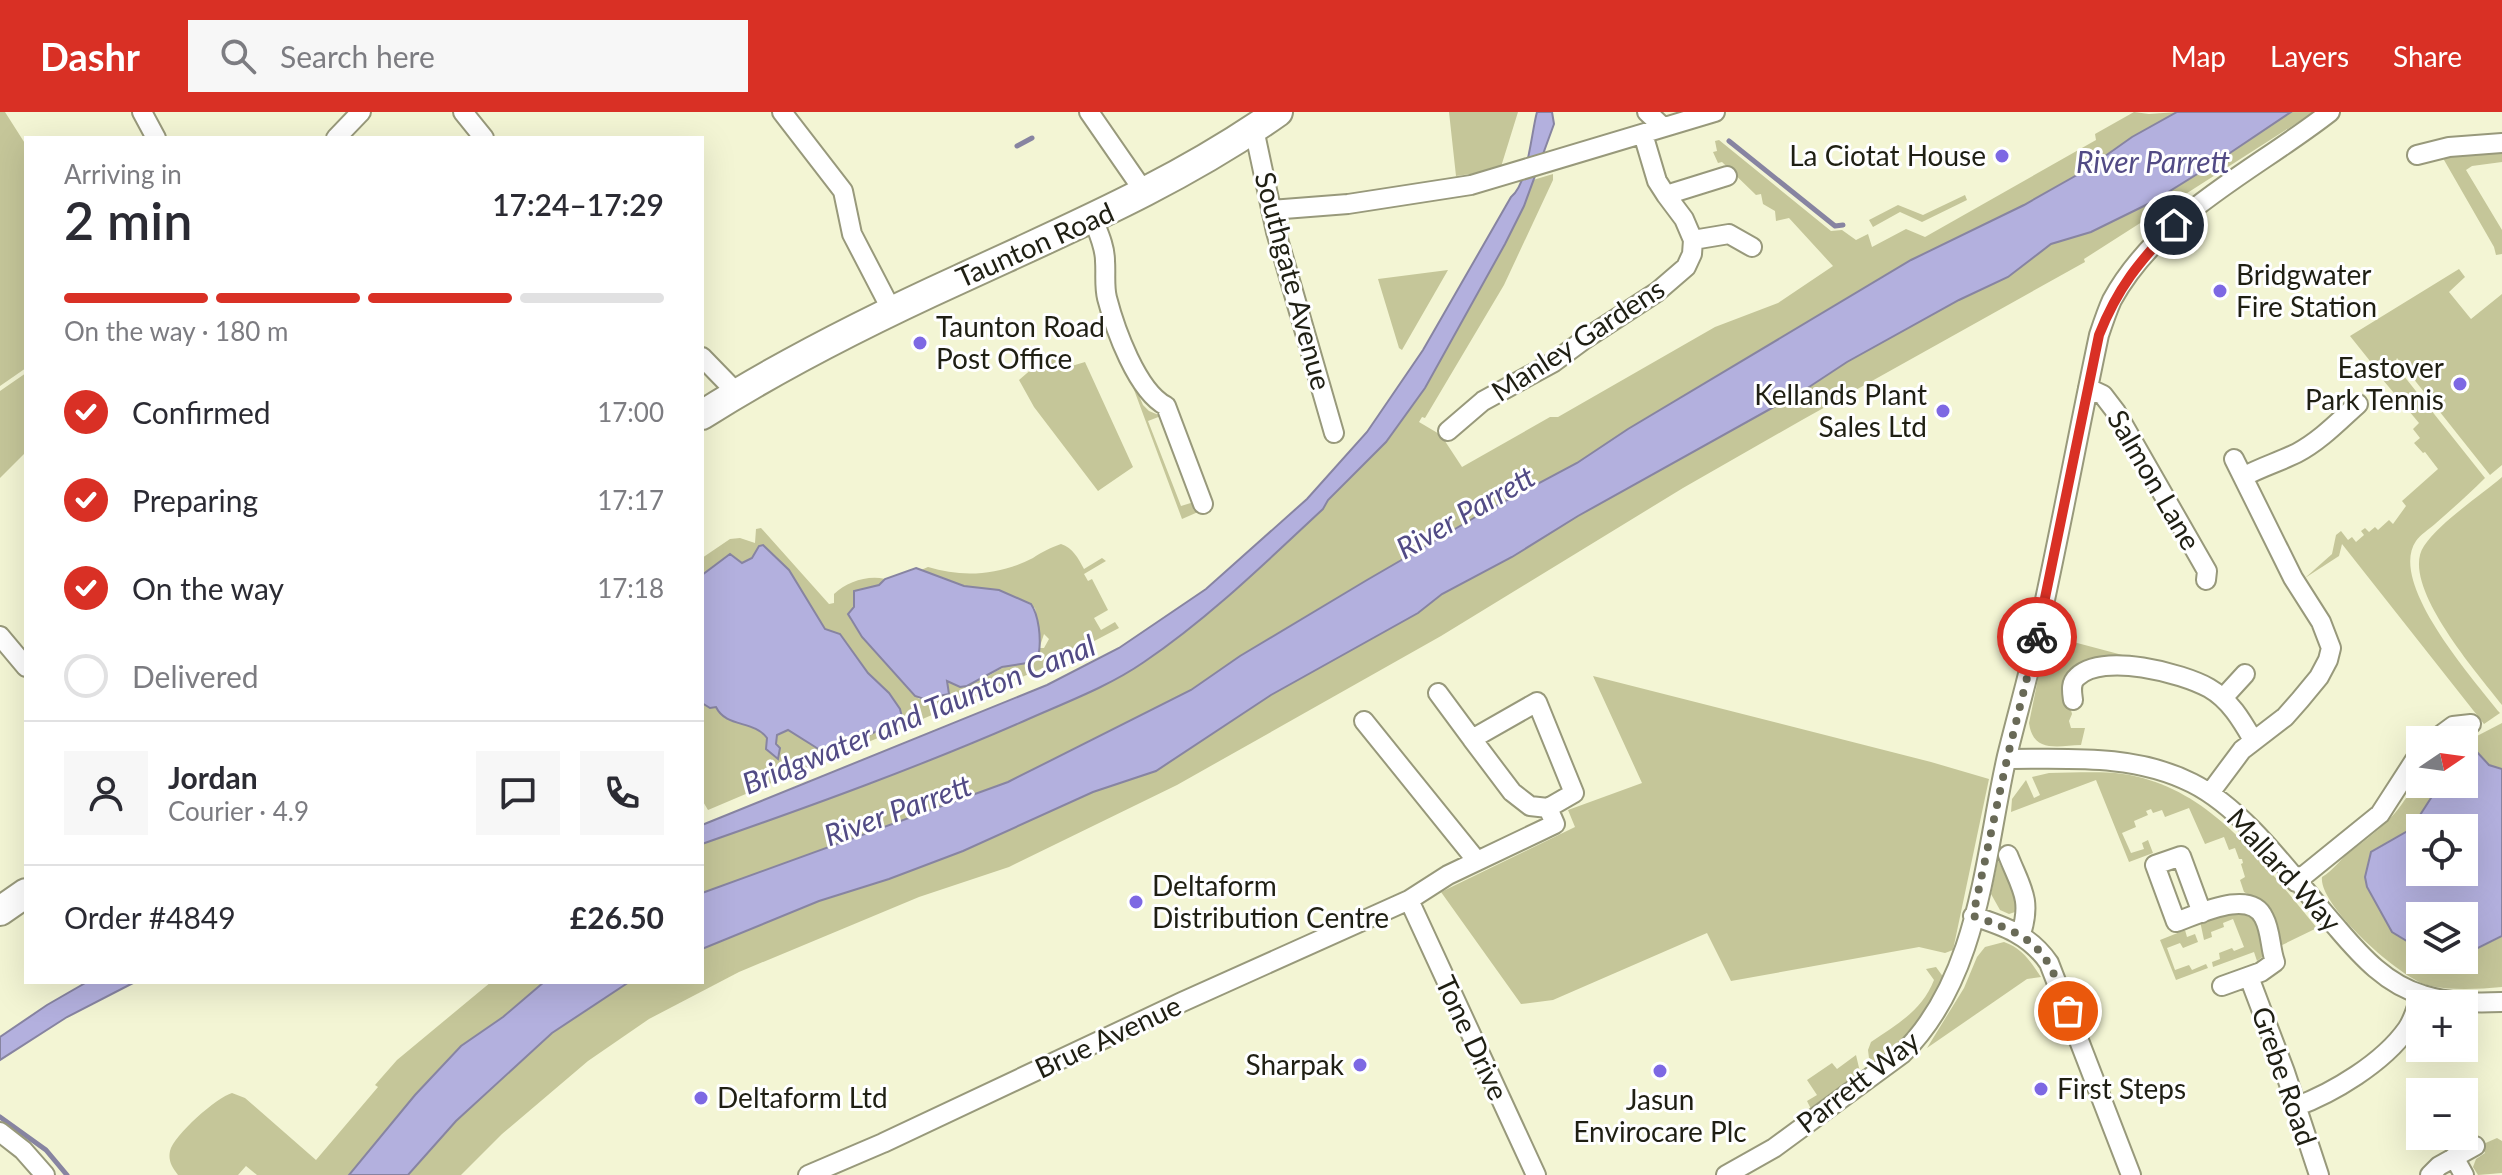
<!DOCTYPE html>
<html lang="en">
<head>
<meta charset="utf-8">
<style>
	:root { --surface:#fff; --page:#f7f7f7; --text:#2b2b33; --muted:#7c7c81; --line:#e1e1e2; --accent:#d93025 }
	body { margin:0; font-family:Lato,sans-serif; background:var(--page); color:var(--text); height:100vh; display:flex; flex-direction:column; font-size:30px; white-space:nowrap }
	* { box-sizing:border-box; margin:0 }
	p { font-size:26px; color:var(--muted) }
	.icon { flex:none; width:44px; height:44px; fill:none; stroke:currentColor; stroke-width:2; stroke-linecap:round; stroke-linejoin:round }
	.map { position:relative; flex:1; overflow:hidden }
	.panel { position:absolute; left:24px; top:24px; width:680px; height:848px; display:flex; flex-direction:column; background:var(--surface); border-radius:0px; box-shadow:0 8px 32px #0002 }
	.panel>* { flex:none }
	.needle { width:52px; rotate:77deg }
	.fabs { position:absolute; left:2406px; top:614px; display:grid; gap:16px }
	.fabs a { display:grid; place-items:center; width:72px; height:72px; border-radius:0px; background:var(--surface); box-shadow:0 8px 32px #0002; font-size:40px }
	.pin { position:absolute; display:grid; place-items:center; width:68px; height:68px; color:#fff; margin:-34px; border:4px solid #fff; border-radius:50%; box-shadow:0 2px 8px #0007 }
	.courier { position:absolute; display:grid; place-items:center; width:80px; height:80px; margin:-40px; border:6px solid #d93025; border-radius:50%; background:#fff; color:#222; box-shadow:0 2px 10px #0007 }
	.overview em { font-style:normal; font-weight:600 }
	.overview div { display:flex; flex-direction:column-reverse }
	.overview { display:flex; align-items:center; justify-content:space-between; height:136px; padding:0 40px }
	h1 { font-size:52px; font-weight:600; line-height:60px }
	.bar { display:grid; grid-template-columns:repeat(4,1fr); gap:12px 8px; align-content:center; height:96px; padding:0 40px }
	.bar i { height:10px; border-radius:6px; background:var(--line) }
	.bar .active { background:var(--accent) }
	.bar p { grid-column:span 4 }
	.line { display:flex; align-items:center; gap:20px; padding:0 40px; border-top:2px solid var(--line) }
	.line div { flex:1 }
	.round { display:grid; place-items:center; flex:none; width:84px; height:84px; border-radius:0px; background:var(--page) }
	ol { padding:0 40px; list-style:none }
	li { display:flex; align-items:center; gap:24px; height:88px }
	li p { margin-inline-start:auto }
	li .icon { padding:8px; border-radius:50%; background:var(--accent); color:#fff; stroke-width:4 }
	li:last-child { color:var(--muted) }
	li i { width:44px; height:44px; border:4px solid var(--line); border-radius:50% }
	header { display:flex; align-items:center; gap:48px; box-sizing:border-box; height:112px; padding:0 40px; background:var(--accent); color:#fff }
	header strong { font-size:38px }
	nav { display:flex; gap:44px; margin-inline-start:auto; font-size:28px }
	.search { width:560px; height:72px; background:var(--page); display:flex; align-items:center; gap:20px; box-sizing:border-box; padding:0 28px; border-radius:0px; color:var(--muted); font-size:30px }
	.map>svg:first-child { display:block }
	.green { fill:#c5c699 }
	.water { fill:#b3b0de; stroke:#8784a1; stroke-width:2; fill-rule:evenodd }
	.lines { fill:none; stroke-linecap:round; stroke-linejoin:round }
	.stream { stroke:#8784a1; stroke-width:5 }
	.street-casing { stroke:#98997b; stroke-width:22 }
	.primary-casing { stroke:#98997b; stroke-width:32 }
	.street { stroke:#fff; stroke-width:18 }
	.primary { stroke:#fff; stroke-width:28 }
	.done { stroke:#696a57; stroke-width:8; stroke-dasharray:0 14.4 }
	.route { stroke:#d93025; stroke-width:10 }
	.poi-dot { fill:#7d68e3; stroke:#fff; stroke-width:3 }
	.labels { text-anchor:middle; stroke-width:6; stroke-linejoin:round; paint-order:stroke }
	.poi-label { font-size:28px; fill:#1f1f13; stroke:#fff; text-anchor:start }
	.street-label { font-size:28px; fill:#1f1f13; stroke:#fff }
	.water-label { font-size:30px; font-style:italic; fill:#524b85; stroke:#fff }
</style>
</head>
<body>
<header>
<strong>Dashr</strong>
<div class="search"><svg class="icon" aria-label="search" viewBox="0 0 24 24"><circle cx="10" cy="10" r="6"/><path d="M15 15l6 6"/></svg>Search here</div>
<nav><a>Map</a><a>Layers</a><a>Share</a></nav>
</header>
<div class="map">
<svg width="2502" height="1063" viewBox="0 0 2502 1063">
	<rect width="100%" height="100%" fill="#f3f5d4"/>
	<path class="green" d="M0 0H5L26 33V256L0 274Z
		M1449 0H1518L1500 58 1456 64Z
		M2134 0 2149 2 2177 0 2132 25 2084 59 2024 93 1911 148 1628 317 1577 351 1479 403 1367 468 1240 544 1191 578 1008 670 702 781V732C811 694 919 655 1024 609 1064 591 1108 575 1144 550 1209 506 1266 450 1323 397L1328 388 1386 330 1425 276 1505 132 1524 94 1533 68 1553 62V68L1504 173 1425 306 1422 305 1419 310 1441 323 1462 355 1550 305H1558L1715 215 1778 191 1833 154 1789 106 1776 109 1775 99 1763 92 1761 82 1756 83 1722 50 1718 51 1713 40 1717 39 1715 29 1719 28 1831 119 1842 118 1856 128 1868 122 1872 135 1906 117 1925 125 2096 28 2095 22Z
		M2291 0H2314L2084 147 2085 150 1802 308 1683 376 1441 524 1177 673 1009 755 919 785 739 860 649 907 588 949 502 1022 461 1063H408L456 1009 552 921 627 871 702 870V837L819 789 889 767 963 739 1093 680 1156 659 1271 583 1418 501 1442 482 1512 445 1578 404 1806 277 1847 250 1959 188 2008 165 2051 132 2091 120 2151 90 2215 51Z
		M2502 38V50L2472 54 2466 58 2502 118V142L2496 143 2494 135 2440 41Z
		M1965 83 1967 88 1922 110 1900 100 1873 115 1869 108 1898 93 1923 103Z
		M2459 157 2465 165 2449 180 2471 207 2502 182V353L2490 363 2397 246 2394 253 2378 259 2350 224Z
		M1448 158 1402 238 1399 236 1378 167Z
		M1120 240 1143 293 1149 299 1161 304 1148 309 1181 394 1194 390 1198 400 1182 407Z
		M1060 241 1065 256 1085 250 1133 355 1098 379 1034 295 1019 268 1041 249Z
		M2400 259 2485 366C2469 382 2452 397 2435 412 2429 417 2420 423 2416 429 2387 471 2475 569 2500 601L2484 612 2342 432 2339 444 2305 466 2332 442 2336 423 2341 419 2348 428 2352 425 2356 430 2364 423 2361 419 2365 416 2369 420 2375 415 2378 418 2389 408 2393 412 2406 394 2402 389 2438 357 2425 340 2423 341 2414 331 2420 326 2413 317 2419 311 2383 268Z
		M26 261V340L0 366V279Z
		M2502 365V593C2480 564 2398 472 2424 434 2439 411 2480 384 2502 365Z
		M761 416 829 492 834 491V482C847 470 867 463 885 467L879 473 854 479 856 487 850 507 862 525 919 587 949 582 947 568C976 586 997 547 1027 551L1040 536H1044L1049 527 1044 522 1040 534 1035 496 999 478 964 474 921 458 928 455C963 466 1000 463 1033 446 1042 440 1050 436 1061 432 1073 436 1078 446 1084 457L1102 446 1106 449 1084 462 1088 469 1092 467 1108 498 1094 506 1101 518 1115 510 1119 516 1043 556 708 698 702 688V591L709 596 716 595C726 616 754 608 767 626L766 637 778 645 780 636 775 630 777 623 788 618 818 636 831 634 839 635 891 613 897 607 898 594 889 581 868 561 840 522 825 517C800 486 799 456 757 437L752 446 743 451 730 442 702 463V446L730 427 740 426 755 431 756 417Z
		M2047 523 2130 545 2114 544 2094 549 2070 594 2072 602 2069 609 2071 616H2085L2081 633C2057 634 2033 641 2029 611Z
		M1593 564 1931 650 1989 667 1953 838 1945 841 1919 835 1731 869 1707 821 1553 888 1521 892 1441 780 1575 715 1568 698 1642 671Z
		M2502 611V657L2489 653 2477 640H2464V628H2460L2477 624Z
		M2049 661C2074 661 2099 659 2123 662 2212 675 2264 753 2317 816L2278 835 2253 785 2244 780 2240 768 2245 765 2241 752 2243 751 2242 747H2239L2235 736 2229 738 2224 725 2205 732 2189 696 2165 705 2162 698 2153 701 2151 697 2146 699 2148 703 2134 709 2136 715 2122 721 2131 741 2144 737 2142 731 2148 728 2153 741 2129 750 2096 668 2011 700 2012 687 2026 668 2034 686 2040 683 2032 665Z
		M2420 661V672H2440L2411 717 2371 741 2365 765 2367 775 2392 820 2420 837V848H2464V843L2502 824V875C2478 877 2451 879 2427 873 2400 866 2318 793 2322 765 2333 759 2340 747 2350 740 2385 713 2400 702 2420 661Z
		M1998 748 2017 787 2015 800 2009 802 2000 798 1991 782Z
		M2232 798H2244L2257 806 2265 843 2257 849 2254 840 2213 855 2212 850 2220 847 2219 841 2232 836 2234 839 2244 835 2233 807 2223 811 2224 815 2211 820 2212 825 2204 828 2200 809Z
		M2185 818 2187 825 2195 822 2198 830 2183 836 2180 831 2167 836 2175 858 2189 853 2192 858 2206 852 2208 856 2176 868 2160 828Z
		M2004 830C2022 836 2031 850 2041 865L2027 867 1927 936 1964 876 1977 845 1985 835Z
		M1936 855 1944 866C1931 890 1903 944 1875 949L1869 946 1868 938 1871 930C1897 912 1922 899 1934 868L1926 857Z
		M491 870H544L503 905 461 934 415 983 349 1063H257L246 1054 238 1063H178C172 1055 168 1049 170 1039 174 1023 217 985 232 981L245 986 316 1048 378 975 375 973 397 948Z
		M1856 943 1860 960 1858 965 1812 999 1807 989 1817 983 1807 968 1832 951 1837 957Z
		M2497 1026 2502 1029V1061L2478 1063 2473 1055 2476 1047 2485 1041 2481 1033Z"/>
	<path class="water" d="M1537 0H1552L1554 12 1524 94 1505 132 1425 276 1386 330 1328 388 1323 397C1266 450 1209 506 1144 550 1108 575 1064 591 1024 609 919 655 811 694 702 732V713L1047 573 1119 536 1206 477 1307 387 1367 320 1423 238 1511 85C1528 72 1531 22 1537 0Z
		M2177 0H2291L2215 51 2152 90 2091 120 2051 132 2008 165 1959 188 1847 250 1806 277 1578 404 1512 445 1442 482 1418 501 1271 583 1156 659 1093 680 963 739 889 767 819 789 702 837V781L1008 670 1191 578 1240 544 1367 468 1479 403 1577 351 1628 317 1911 148 2024 93 2084 59 2132 25Z
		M763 433 789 458 825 517 840 522 868 561 889 581 900 597 902 605 891 613 846 633 839 636 831 634 820 638 788 618 777 623 776 632 780 636 778 647 766 637 767 626C754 608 726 616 716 595L710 596 702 591V463L730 442 742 451 752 446 759 434Z
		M916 456 964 474 999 478 1031 492C1039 504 1041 526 1039 540L1027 551 1002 555 967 574 960 575 947 569 949 582 924 587 915 584 862 525 848 502 854 495V479L879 473 885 467Z
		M2464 640H2477L2489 653 2502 657V824L2464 843V804H2420V837L2392 820 2367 775 2365 765 2371 740 2411 717 2440 672H2464ZM2464 716V760H2420V716Z
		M87 870H135L67 905 0 948V925L47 893Z
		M544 870H629L552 921 456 1009 408 1063H349L415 983 461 934 503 905Z"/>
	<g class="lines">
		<path class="stream" d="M1729 29 1835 114 1843 113
			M1017 34 1032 26
			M0 1005 46 1038 67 1063"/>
		<defs>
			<path id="street" d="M142 0 156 26
				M463 0 484 26
				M782 0 843 79 852 122 892 199
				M1089 0 1145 81
				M1647 0 1663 15
				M1254 17 1276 120 1334 321
				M1643 22 1657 69 1666 83
				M336 26 361 0
				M2417 43 2449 35 2502 31
				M1271 98 1348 92 1471 73 1715 0
				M1093 107C1098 120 1105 134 1105 149 1106 161 1104 174 1107 186 1115 217 1137 279 1166 294L1203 392
				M1693 128 1729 122 1752 135
				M702 245 737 281
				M2088 276 2103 283 2116 300 2207 459 2206 468
				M1448 319 1483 289 1554 250 1585 227 1657 180 1686 155 1692 142 1693 128 1684 107 1666 83 1727 64
				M2243 365C2261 355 2279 350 2297 341 2320 329 2339 309 2358 292
				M0 524 26 555
				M2223 586 2245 562
				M2073 588C2072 580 2070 571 2077 565 2103 540 2182 561 2209 576 2230 588 2242 609 2253 628
				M1364 609 1477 749
				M1472 627 1512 680 1530 694 1548 696
				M2434 628 2453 614 2471 612
				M2007 647C2069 647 2135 642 2192 671 2248 699 2296 770 2338 817 2361 844 2387 873 2423 883 2449 891 2476 891 2502 890
				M2210 681 2242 638 2285 605 2300 588 2319 565 2328 548 2331 536 2321 510 2293 466 2234 347
				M2008 743C2021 776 2032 787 2021 822
				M2296 770 2380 702 2420 640
				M1409 788 1536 1063
				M2202 801 2181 744 2155 753 2176 810C2199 802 2251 776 2264 806 2271 819 2270 836 2275 850L2261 860 2222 874
				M1973 804C2004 814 2030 823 2049 851L2131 1063
				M2249 865 2285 960 2319 1063
				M2295 995C2333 981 2383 951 2407 917 2414 907 2417 894 2421 883
				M0 1020 23 1038 45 1063
				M2454 1045 2464 1063
				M808 1063 883 1031 1182 890 1409 788 1448 763 1555 712 1548 696 1574 681 1537 590 1472 627 1438 581
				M1726 1063 1774 1036 1902 942C1980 865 1984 745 2007 644 2017 603 2029 562 2038 520 2060 421 2078 322 2099 223 2103 211 2107 199 2112 188 2159 102 2256 58 2330 0
				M2430 1063 2439 1054 2475 1034"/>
			<path id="primary" d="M702 303C784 251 872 207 960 167 1070 116 1179 70 1278 0
				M0 799 26 781"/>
		</defs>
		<use href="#street" class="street-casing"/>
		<use href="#primary" class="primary-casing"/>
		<use href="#street" class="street"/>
		<use href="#primary" class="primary"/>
	</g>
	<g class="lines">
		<path class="done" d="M2037 525 2007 647 1973 804C2036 825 2047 836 2068 899"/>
		<path class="route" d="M2037 525 2099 223C2118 175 2139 150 2174 113"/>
	</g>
	<g class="poi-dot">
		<circle cx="2002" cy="44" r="8"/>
		<circle cx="2220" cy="179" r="8"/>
		<circle cx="920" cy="231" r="8"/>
		<circle cx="2460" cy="272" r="8"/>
		<circle cx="1943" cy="299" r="8"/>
		<circle cx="1136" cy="790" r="8"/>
		<circle cx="1360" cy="953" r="8"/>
		<circle cx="1660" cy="959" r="8"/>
		<circle cx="2041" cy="977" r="8"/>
		<circle cx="701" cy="986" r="8"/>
	</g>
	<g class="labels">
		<g class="poi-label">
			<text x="1986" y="54" text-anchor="end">La Ciotat House</text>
			<text x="2236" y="173">Bridgwater<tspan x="2236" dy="32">Fire Station</tspan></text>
			<text x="936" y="225">Taunton Road<tspan x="936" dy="32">Post Office</tspan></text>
			<text x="2444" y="266" text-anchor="end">Eastover<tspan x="2444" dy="32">Park Tennis</tspan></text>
			<text x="1927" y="293" text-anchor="end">Kellands Plant<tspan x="1927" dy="32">Sales Ltd</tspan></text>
			<text x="1152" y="784">Deltaform<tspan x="1152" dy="32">Distribution Centre</tspan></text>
			<text x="1344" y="963" text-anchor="end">Sharpak</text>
			<text x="2057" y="987">First Steps</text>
			<text x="717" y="996">Deltaform Ltd</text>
			<text x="1660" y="998" text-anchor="middle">Jasun<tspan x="1660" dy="32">Envirocare Plc</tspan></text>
		</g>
		<g class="street-label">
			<text transform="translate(1035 133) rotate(-24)" y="10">Taunton Road</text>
			<text transform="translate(1293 169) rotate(75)" y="10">Southgate Avenue</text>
			<text transform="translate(1578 228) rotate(-33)" y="10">Manley Gardens</text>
			<text transform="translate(2154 368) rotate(60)" y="10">Salmon Lane</text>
			<text transform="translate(2284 758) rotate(48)" y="10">Mallard Way</text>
			<text transform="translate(1108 925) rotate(-25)" y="10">Brue Avenue</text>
			<text transform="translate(1472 926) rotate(65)" y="10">Tone Drive</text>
			<text transform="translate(2284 964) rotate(71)" y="10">Grebe Road</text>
			<text transform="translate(1858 970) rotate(-38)" y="10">Parrett Way</text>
		</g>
		<g class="water-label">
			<text x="2153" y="61">River Parrett</text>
			<text transform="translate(1466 401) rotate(-30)" y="10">River Parrett</text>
			<text transform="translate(919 603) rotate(-22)" y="10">Bridgwater and Taunton Canal</text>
			<text transform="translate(898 699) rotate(-20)" y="10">River Parrett</text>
		</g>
	</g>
</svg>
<div class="fabs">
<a><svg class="needle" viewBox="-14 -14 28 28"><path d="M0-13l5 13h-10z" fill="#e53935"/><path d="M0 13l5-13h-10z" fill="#7c7c81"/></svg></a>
<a><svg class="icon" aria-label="locate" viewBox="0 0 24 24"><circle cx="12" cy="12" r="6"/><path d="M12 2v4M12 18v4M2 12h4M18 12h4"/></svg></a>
<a><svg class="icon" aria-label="layers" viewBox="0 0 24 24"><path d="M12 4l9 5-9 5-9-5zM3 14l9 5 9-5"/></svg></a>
<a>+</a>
<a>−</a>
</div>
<div class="pin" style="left:2068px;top:899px;background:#ea580c"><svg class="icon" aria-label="bag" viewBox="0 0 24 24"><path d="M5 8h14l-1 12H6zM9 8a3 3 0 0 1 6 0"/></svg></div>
<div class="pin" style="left:2174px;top:113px;background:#1f2937"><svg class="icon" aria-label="home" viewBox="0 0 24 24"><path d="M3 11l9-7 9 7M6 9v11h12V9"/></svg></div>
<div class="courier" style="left:2037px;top:525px"><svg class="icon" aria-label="bike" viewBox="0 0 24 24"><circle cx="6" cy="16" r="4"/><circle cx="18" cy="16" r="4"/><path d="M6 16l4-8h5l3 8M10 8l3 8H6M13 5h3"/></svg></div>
<section class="panel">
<div class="overview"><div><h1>2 min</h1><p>Arriving in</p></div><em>17:24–17:29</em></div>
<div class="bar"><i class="active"></i><i class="active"></i><i class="active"></i><i></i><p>On the way · 180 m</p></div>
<ol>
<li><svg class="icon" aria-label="check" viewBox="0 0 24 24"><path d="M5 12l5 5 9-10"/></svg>Confirmed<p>17:00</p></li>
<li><svg class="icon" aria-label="check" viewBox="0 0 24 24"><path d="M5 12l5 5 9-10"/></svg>Preparing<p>17:17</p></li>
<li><svg class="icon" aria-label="check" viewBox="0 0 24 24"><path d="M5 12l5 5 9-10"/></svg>On the way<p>17:18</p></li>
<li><i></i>Delivered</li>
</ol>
<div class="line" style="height:144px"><a class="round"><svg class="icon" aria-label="person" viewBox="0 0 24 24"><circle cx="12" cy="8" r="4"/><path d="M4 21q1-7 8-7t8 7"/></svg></a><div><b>Jordan</b><p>Courier · 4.9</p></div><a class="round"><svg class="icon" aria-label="chat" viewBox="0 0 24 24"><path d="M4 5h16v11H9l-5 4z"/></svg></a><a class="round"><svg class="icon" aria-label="phone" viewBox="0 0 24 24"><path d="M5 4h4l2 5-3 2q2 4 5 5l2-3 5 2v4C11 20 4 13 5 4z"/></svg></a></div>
<div class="line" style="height:104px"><div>Order #4849</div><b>£26.50</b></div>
</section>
</div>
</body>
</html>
